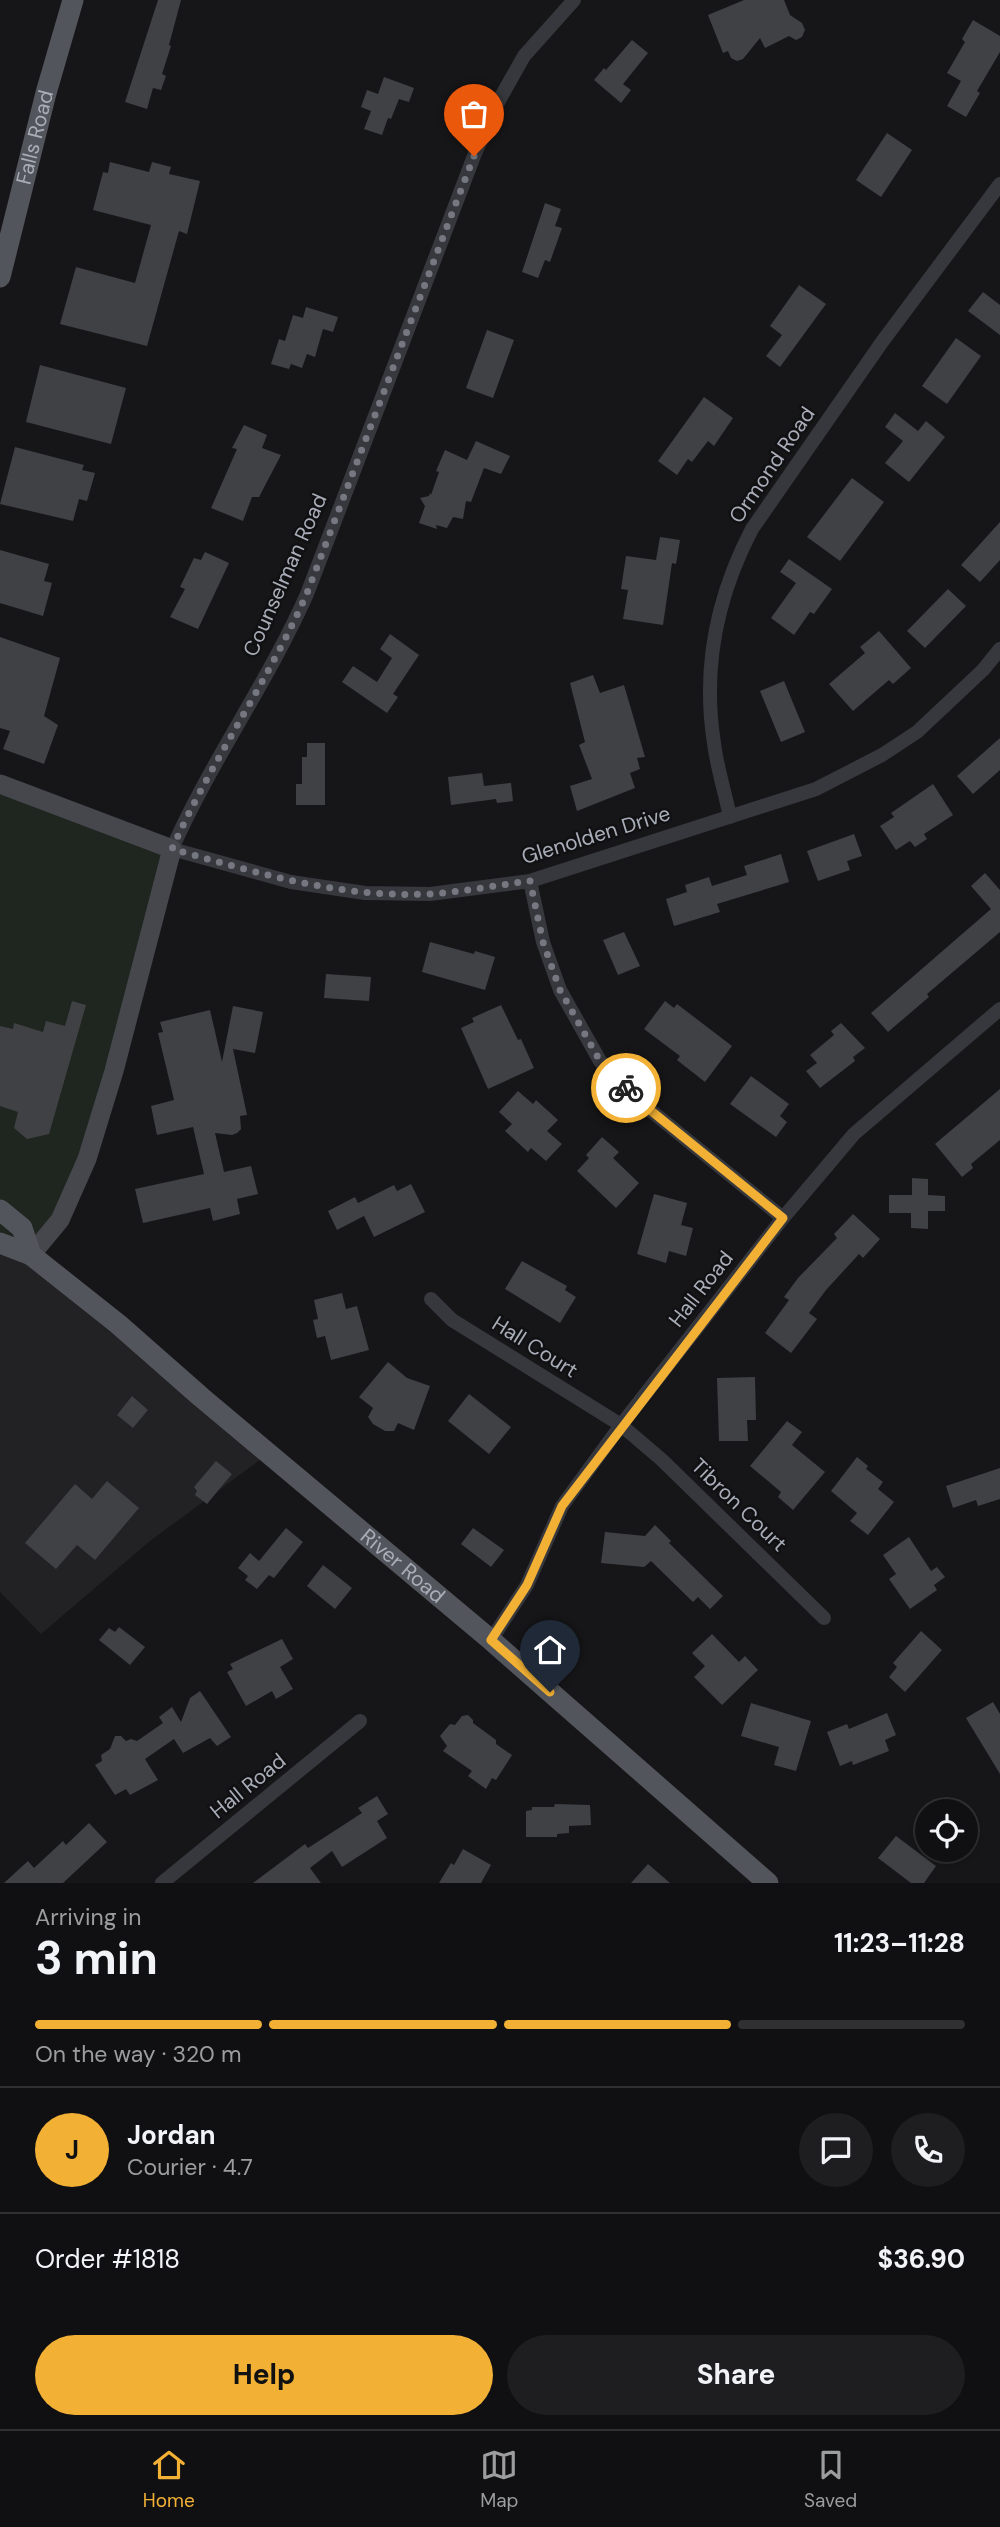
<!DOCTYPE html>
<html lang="en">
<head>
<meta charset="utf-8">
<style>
	:root { --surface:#101012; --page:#1e1e20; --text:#f1f3f6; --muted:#9c9d9f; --line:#303032; --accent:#f2b134 }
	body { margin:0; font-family:"DM Sans",sans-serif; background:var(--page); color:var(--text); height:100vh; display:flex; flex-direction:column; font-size:26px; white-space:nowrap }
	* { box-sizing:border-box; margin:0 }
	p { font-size:23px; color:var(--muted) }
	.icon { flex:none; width:38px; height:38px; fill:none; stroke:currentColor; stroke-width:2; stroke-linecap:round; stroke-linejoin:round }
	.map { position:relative; height:1883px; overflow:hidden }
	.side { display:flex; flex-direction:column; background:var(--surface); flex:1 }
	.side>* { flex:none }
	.tools { position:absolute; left:915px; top:1799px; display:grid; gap:14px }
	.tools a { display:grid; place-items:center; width:63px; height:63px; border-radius:50%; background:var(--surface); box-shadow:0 2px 5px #0004,0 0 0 2px var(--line); font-size:35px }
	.pin { position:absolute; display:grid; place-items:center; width:60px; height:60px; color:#fff; margin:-72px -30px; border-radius:50% 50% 50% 0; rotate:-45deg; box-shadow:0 0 7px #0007 }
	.pin .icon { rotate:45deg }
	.courier { position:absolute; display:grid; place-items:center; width:70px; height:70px; margin:-35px; border:5px solid #f2b134; border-radius:50%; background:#fff; color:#222; box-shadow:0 2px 9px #0007 }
	.headline em { font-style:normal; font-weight:700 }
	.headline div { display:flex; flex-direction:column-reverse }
	.headline { display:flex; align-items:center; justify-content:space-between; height:119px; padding:0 35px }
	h1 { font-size:46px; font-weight:700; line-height:52px }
	.bar { display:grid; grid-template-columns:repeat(4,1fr); gap:10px 7px; align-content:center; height:84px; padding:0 35px }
	.bar i { height:9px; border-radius:5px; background:var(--line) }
	.bar .current { background:var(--accent) }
	.bar p { grid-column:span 4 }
	.line { display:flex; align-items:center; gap:18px; padding:0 35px; border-top:2px solid var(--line) }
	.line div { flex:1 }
	.round { display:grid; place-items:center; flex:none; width:74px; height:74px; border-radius:37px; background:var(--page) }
	.primary-button { display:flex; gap:14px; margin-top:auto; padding:14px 35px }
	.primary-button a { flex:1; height:80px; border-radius:42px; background:var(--accent); color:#111; font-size:28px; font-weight:700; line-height:80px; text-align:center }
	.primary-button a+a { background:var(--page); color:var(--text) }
	.menu { display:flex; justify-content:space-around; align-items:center; height:98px; border-top:2px solid var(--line); background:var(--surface); font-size:19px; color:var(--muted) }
	.menu a { display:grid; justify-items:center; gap:4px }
	.menu .current { color:var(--accent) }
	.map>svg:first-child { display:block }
	.built { fill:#222225 }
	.green { fill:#1e261f }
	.building { fill:#404145 }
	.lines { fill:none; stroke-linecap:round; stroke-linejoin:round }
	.street { stroke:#37383d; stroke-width:14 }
	.secondary { stroke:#45474d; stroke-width:19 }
	.primary { stroke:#53555c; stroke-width:21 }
	.done { stroke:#757880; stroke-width:7; stroke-dasharray:0 12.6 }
	.route { stroke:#f2b134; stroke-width:9 }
	.labels { text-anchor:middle; stroke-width:5; stroke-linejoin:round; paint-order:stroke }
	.street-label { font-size:21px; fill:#a8adb8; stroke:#111113 }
</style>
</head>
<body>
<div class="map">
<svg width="1000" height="1883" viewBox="0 0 1000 1883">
	<rect width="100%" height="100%" fill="#161618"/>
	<path class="built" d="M0 1243 268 1454 150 1541 41 1634 0 1592Z"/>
	<path class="green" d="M0 784 172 849 87 1159 31 1255 0 1243Z"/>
	<path class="building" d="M158 0H181L169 45 171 46 162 74 166 76 161 90 153 88 147 109 125 102Z
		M744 0H784L790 15 802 23 805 30 802 37 796 40 789 36 765 48 760 38 743 59 737 61 731 58 728 51 723 53 708 15Z
		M973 20 1000 36V52L977 91 980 93 966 117 947 106 961 81 947 73 965 42 962 39Z
		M632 40 648 53 623 84 631 90 621 103 594 80 604 68 606 70Z
		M384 77 414 88 409 102 399 99 391 119 388 118 382 135 364 129 371 111 361 107 367 90 378 94Z
		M887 133 912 150 881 197 856 180Z
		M110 162 149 172 152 162 171 167 169 174 200 181 187 234 179 231 147 346 60 324 76 267 135 283 151 225 93 210 103 172 108 173Z
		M545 203 561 209 555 226 562 228 550 262 545 260 538 278 522 272Z
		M799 285 826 304 780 367 766 356 782 335 770 326Z
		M983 292 1000 305V335L968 311Z
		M306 307 338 317 333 332 323 329 315 357 307 354 302 368 291 364 289 369 271 364 279 339 285 341 293 315 303 318Z
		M487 330 514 340 493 398 466 388Z
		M956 338 981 356 947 404 922 386Z
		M40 365 126 388 111 444 26 422Z
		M704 397 733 418 714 446 708 441 692 462 688 459 677 475 658 461Z
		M895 413 918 431 926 421 945 437 909 482 885 463 903 441 885 427Z
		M244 425 267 435 262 448 281 455 259 497H252L243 521 211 508 237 449 232 448Z
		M476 441 510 456 501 474 484 468 471 502 466 501 463 519 453 517 447 528 436 525 437 529 419 523 425 506 420 498 429 496 430 493 431 495 439 472 436 471 445 450 467 460Z
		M15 447 84 465 82 470 95 473 87 501 79 499 73 521 0 504Z
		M852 478 884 502 840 561 807 537Z
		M1000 522V560L980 582 961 565Z
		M660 537 680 540 676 564 672 563 663 625 623 619 628 590 621 589 626 556 656 560Z
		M0 550 49 564 44 581 52 583 43 616 0 603Z
		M205 552 229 563 198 629 170 617 185 589 180 587 194 558 201 560Z
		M789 559 832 589 814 614 810 612 794 635 771 618 796 583 780 572Z
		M948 589 966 606 925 648 907 631Z
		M879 631 911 668 893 684 889 680 853 711 829 684 865 653 860 647Z
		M390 634 419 655 393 694 398 697 387 713 342 682 353 666 377 682 392 658 380 649Z
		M0 637 60 658 44 716 58 725 44 764 3 749 10 731 0 728Z
		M593 675 600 693 624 685 645 757 637 758 640 769 630 773 635 788 577 811 570 786 592 779 579 745 585 742 570 683Z
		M784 681 805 732 781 742 760 691Z
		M1000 738V770L973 794 957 776Z
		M307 743H325V805H296V784H302V757H307Z
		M482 773 484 786 511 783 513 801 497 803 496 799 451 805 448 777Z
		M933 784 953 815 924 834 927 839 915 847 910 841 896 850 880 826 894 817 891 813Z
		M854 834 862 856 847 861 850 870 818 881 807 851Z
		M781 854 789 882 717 904 720 912 674 926 666 899 687 892 685 885 709 877 712 886 747 875 744 866Z
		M985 873 1000 890V932L927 994 929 997 888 1032 871 1013 991 909 971 886Z
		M624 932 640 966 618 975 603 940Z
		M430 942 474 954 475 951 495 957 485 990 422 972Z
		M326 974 371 977 369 1001 324 998Z
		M72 1001 86 1005 49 1134 27 1139 14 1128 18 1112 0 1106V1026L13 1029 14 1023 43 1032 46 1021 65 1026Z
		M665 1001 674 1008 677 1004 732 1046 705 1082 677 1060 680 1056 644 1029Z
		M501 1005 518 1040 521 1039 534 1068 488 1089 461 1028 474 1022 472 1018Z
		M233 1006 263 1012 255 1053 233 1049 247 1115 240 1116 241 1129 237 1133 232 1135 215 1133 224 1172 251 1166 258 1194 237 1199 240 1214 213 1221 210 1208 143 1223 135 1189 204 1174 193 1127 157 1135 151 1106 174 1100 158 1033 163 1032 160 1022 210 1010 222 1062Z
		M841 1023 865 1048 853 1057 855 1061 820 1088 806 1071 817 1063 810 1055 834 1035 831 1031Z
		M751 1076 789 1104 780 1116 787 1122 776 1137 730 1104Z
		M1000 1089V1140L971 1164 973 1168 962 1177 935 1144Z
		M518 1091 533 1104 536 1100 558 1120 547 1131 562 1144 546 1161 531 1148 528 1152 505 1131 512 1124 499 1112Z
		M602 1137 619 1152 613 1158 639 1183 616 1208 577 1171 589 1158 586 1155Z
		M912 1178 928 1179V1195L945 1196V1211H928V1229L911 1228V1213H889V1195H912Z
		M411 1184 425 1212 374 1237 364 1216 337 1230 328 1211 355 1197 358 1203 394 1185 397 1191Z
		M654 1194 687 1203 681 1225 693 1228 686 1256 669 1251 666 1263 637 1254Z
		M853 1214 880 1239 863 1258 859 1254 826 1290 809 1313 817 1319 791 1353 765 1333 789 1300 784 1297 798 1278 837 1238 834 1234Z
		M522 1261 567 1286 565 1290 576 1297 560 1323 505 1289Z
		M342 1293 346 1309 357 1306 369 1350 331 1360 325 1336 317 1338 313 1320 318 1319 314 1300Z
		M388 1362 407 1378 430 1386 414 1430 398 1423 394 1431H385L373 1424 368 1417 373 1408 359 1397Z
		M755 1377 756 1420H747L748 1441H719L717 1378Z
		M469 1394 511 1427 489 1454 448 1421Z
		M132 1396 148 1410 133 1428 117 1415Z
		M787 1421 802 1432 792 1445 825 1472 793 1510 778 1497 781 1492 750 1466Z
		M857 1457 868 1466 866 1469 883 1482 878 1489 894 1502 868 1535 850 1521 857 1513 831 1491Z
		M216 1461 232 1474 207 1504 195 1495 197 1491 194 1487Z
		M1000 1468V1499L978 1506 976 1500 953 1508 946 1486Z
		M107 1481 139 1508 95 1560 77 1545 56 1569 25 1543 75 1484 92 1499Z
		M655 1525 671 1541 669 1543 723 1596 710 1609 698 1597 693 1602 651 1561 644 1567 601 1563 605 1532 645 1536Z
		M286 1528 303 1542 274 1578 269 1575 257 1589 245 1580 248 1576 238 1568 250 1553 259 1561Z
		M473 1528 504 1550 491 1567 461 1544Z
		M909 1537 931 1571 937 1567 945 1577 934 1585 937 1590 910 1609 889 1579 896 1574 883 1555Z
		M323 1565 352 1588 335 1609 307 1586Z
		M119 1627 145 1647 130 1665 99 1640 109 1628 115 1632Z
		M921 1631 942 1650 905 1692 889 1677 897 1667 893 1663Z
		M712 1634 739 1662 745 1656 758 1670 722 1705 694 1677 705 1666 692 1653Z
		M282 1639 293 1659 280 1667 293 1689 276 1699 272 1691 246 1706 227 1672 233 1669 230 1664Z
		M200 1691 231 1737 217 1746 210 1738 183 1753 174 1739 145 1759 158 1780 130 1795 126 1789 115 1795 95 1765 102 1761 101 1755 110 1749 115 1736H121L126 1741 131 1739 137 1741 163 1723 159 1717 172 1707 181 1722 190 1698Z
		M993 1702 1000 1714V1774L966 1718Z
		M751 1703 811 1721 796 1771 774 1765 779 1747 741 1736Z
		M887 1713 896 1735 885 1740 889 1751 853 1765 852 1761 840 1766 827 1732 847 1724 849 1729Z
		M468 1715 473 1720V1723L496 1740V1744L512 1755 496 1780 492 1778 486 1789 468 1776 472 1771 443 1751 447 1746 440 1736 450 1724 455 1725 462 1716Z
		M377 1796 388 1814 377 1821 387 1838 342 1867 332 1851 310 1868 321 1883H253L305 1844 308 1848 362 1813 358 1808Z
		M555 1804 590 1805 591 1825 569 1826V1833L557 1834V1837H526V1811L532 1810V1807H554Z
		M89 1823 107 1842 63 1883H4L28 1861 34 1868 63 1841 66 1845Z
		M896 1836 936 1866 924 1883H911L878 1858Z
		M463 1849 491 1865 481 1883H439L451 1863 454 1865Z
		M648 1864 670 1883H631Z"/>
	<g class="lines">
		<path class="street" d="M574 0 524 56 497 104 474 156 307 594C268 682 211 761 172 849L291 882 365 893 430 894 530 881 816 789 882 755 917 732 983 670 1000 649
			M730 817C725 792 717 768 714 743 702 667 717 596 752 529L882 342 1000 184
			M530 881 543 942 560 990 600 1061 639 1101 783 1218
			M431 1299 452 1320 621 1425 662 1460 824 1618
			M491 1640 527 1585 562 1506 621 1425 783 1218 854 1134 1000 1009
			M162 1883 360 1721"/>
		<path class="secondary" d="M0 784 172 849 114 1071 87 1159 60 1220 31 1255"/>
		<g class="primary">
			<path id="s1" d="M0 277 46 93 73 0"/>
			<path d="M0 1210 22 1228 31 1255"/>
			<path id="s2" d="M0 1243 31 1255 118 1324 201 1397 491 1640 768 1883"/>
		</g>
	</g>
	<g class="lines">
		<path class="done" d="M474 156 307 593C268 682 211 761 172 849 258 873 338 898 429 894 463 892 497 885 530 881L543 942 560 990 600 1061 626 1088"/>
		<path class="route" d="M550 1692 491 1640 527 1585 562 1506 783 1218 639 1101 626 1088"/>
	</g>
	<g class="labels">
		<g class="street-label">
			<text dy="7" stroke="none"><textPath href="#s1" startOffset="144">Falls Road</textPath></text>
			<text transform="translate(772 465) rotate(-56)" y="7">Ormond Road</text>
			<text transform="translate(285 575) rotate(-66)" y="7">Counselman Road</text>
			<text transform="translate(596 835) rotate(-17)" y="7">Glenolden Drive</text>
			<text transform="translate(701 1289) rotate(-52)" y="7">Hall Road</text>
			<text transform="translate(535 1347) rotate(32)" y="7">Hall Court</text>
			<text transform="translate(739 1505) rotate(44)" y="7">Tibron Court</text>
			<text dy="7" stroke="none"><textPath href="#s2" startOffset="518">River Road</textPath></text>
			<text transform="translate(248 1786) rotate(-39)" y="7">Hall Road</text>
		</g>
	</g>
</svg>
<div class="tools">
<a><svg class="icon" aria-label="locate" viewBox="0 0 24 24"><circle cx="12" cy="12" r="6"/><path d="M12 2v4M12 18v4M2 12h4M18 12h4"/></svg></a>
</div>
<div class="pin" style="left:474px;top:156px;background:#ea580c"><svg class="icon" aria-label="bag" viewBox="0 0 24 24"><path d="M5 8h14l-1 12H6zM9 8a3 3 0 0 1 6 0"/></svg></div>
<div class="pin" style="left:550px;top:1692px;background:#1f2937"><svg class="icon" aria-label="home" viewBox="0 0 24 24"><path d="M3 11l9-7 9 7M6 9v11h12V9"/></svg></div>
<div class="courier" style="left:626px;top:1088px"><svg class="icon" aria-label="bike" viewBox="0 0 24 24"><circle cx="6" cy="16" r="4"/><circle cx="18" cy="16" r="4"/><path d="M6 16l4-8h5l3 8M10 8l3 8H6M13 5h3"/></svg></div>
</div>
<section class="side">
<div class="headline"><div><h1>3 min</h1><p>Arriving in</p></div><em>11:23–11:28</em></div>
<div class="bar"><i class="current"></i><i class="current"></i><i class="current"></i><i></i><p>On the way · 320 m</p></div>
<div class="line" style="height:126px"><b class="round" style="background:var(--accent);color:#111">J</b><div><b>Jordan</b><p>Courier · 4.7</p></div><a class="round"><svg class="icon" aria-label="chat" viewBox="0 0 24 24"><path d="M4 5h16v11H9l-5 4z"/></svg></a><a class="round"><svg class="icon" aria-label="phone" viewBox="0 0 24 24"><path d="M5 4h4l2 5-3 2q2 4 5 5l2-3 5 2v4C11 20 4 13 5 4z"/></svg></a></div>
<div class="line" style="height:91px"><div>Order #1818</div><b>$36.90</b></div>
<div class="primary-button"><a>Help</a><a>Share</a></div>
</section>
<nav class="menu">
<a class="current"><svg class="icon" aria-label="home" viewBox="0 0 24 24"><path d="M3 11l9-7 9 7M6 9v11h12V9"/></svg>Home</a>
<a><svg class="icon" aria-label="map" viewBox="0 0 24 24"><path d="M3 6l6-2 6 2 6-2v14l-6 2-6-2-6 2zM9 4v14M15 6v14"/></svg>Map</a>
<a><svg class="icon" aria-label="saved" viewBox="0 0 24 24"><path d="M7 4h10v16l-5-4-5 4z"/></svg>Saved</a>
</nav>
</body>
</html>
